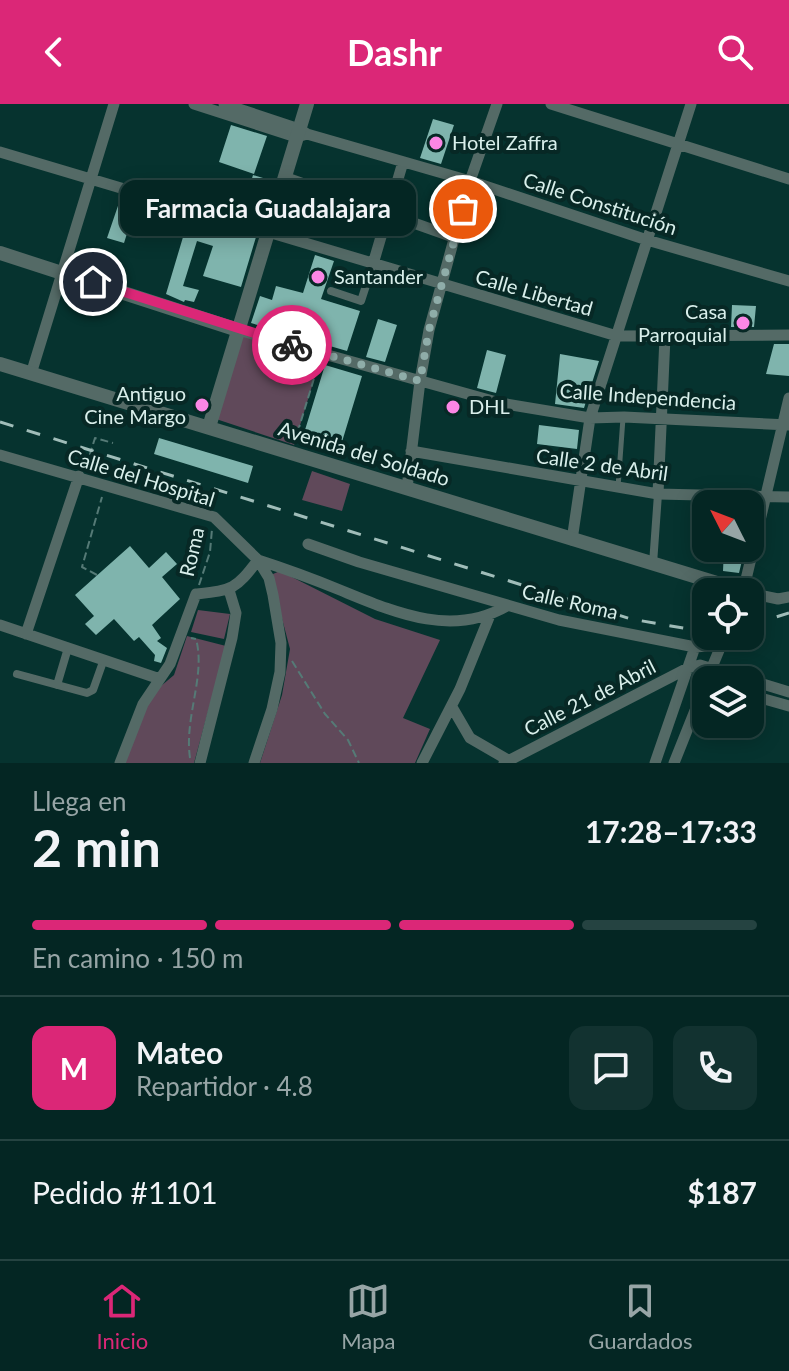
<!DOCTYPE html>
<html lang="es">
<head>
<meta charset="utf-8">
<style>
	:root { --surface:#042623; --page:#123230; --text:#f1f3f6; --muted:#97a5a6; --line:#254341; --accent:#db2777 }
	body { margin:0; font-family:Lato,sans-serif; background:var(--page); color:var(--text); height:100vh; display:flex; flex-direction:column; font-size:30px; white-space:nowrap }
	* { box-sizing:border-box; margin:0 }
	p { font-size:26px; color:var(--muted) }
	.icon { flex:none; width:44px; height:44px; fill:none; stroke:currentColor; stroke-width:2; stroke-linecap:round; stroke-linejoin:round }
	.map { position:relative; height:659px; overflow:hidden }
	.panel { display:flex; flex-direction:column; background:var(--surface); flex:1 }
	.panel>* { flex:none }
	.needle { width:52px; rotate:312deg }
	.tools { position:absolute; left:692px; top:386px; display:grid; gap:16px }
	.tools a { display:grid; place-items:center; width:72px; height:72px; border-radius:16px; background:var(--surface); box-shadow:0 4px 20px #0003,0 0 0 2px var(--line); font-size:40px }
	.pin { position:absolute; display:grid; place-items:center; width:68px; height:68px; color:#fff; margin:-34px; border:4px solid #fff; border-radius:50%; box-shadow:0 2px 8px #0007 }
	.courier { position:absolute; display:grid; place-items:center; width:80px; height:80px; margin:-40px; border:6px solid #db2777; border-radius:50%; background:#fff; color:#222; box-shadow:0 2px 10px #0007 }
	.bubble { position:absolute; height:56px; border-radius:16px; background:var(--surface); box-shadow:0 4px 20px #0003,0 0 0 2px var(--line); font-size:26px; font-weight:700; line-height:56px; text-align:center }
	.head em { font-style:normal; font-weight:700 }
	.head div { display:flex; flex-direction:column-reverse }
	.head { display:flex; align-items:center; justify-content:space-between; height:136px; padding:0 32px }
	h1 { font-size:52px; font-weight:700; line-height:60px }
	.bar { display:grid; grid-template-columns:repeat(4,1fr); gap:12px 8px; align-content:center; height:96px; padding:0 32px }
	.bar i { height:10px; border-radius:6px; background:var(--line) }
	.bar .on { background:var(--accent) }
	.bar p { grid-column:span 4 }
	.line { display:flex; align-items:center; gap:20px; padding:0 32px; border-top:2px solid var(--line) }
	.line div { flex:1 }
	.round { display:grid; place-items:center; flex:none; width:84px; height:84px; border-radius:16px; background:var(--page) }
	header { display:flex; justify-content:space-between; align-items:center; height:104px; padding:0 32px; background:var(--accent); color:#fff; font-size:36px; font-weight:700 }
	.tab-bar { display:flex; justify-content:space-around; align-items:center; height:112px; border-top:2px solid var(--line); background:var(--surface); font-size:22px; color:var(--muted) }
	.tab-bar a { display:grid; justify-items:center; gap:4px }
	.tab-bar .on { color:var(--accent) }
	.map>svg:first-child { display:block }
	.green { fill:#60495a }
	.building { fill:#7fb4ad }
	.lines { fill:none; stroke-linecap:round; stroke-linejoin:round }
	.path { stroke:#557a76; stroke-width:2; stroke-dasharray:8 4; stroke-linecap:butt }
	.service { stroke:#546a66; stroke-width:5 }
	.pedestrian { stroke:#546a66; stroke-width:8 }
	.minor { stroke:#546a66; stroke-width:11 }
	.tertiary { stroke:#546a66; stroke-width:14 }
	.rail { stroke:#a0bdb9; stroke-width:3; stroke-dasharray:14 14; stroke-linecap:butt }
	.done { stroke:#8fada9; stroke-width:8; stroke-dasharray:0 14.4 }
	.route { stroke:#db2777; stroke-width:10 }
	.poi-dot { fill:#fb86e5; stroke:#072825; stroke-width:3 }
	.labels { text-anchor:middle; stroke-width:8; stroke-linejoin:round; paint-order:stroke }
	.poi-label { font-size:20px; fill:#d9efeb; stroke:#072825; text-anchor:start }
	.street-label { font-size:20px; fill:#d9efeb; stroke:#072825 }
</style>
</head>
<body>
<header><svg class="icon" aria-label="back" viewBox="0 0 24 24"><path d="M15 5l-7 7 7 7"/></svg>Dashr<svg class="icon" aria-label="search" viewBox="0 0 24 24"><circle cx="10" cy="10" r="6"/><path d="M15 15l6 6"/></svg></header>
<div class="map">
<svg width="789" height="659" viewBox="0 0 789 659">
	<rect width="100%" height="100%" fill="#06332f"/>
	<path class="green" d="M239 231 320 256 294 341 213 314Z
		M312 367 350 380 342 407 302 396Z
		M280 467 375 515 440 536 403 614 430 625 415 659H260L282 591 290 545 273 480V470Z
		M198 506 230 510 224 535 191 528Z
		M187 532 226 542 194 659H125L148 593 174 571Z"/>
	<path class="building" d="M433 15 454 21 441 60 420 54Z
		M231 21 267 32 254 70 219 58Z
		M253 71 273 77 261 117 241 111Z
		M121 93 137 98 124 139 107 134Z
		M189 113 203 117 202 121 218 125 219 122 256 133 241 183 203 172 213 142 197 137 183 182 199 186 194 198 185 196 184 198 166 190Z
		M315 151 334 157 321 195 360 207 347 247 251 219 260 192 272 196 276 182 303 189Z
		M732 201 756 202 754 223H731Z
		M378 215 397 221 385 258 366 253Z
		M774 240H789V272L766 270Z
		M487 246 506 251 496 289 477 284Z
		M560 250 599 257 584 304 555 300Z
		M325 261 362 272 338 351 301 339Z
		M539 321 579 326 577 345 537 340Z
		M159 334 253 362 248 379 154 350Z
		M130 442 149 464 166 448 177 460 162 473 180 495 152 521 161 534 157 537 167 544 161 559 154 557 155 551 139 533 134 537 114 515 96 531 85 520 94 512 75 491Z
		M724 444H745L739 469 723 467Z"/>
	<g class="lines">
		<path class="path" d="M294 340 319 258
			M86 363 95 334 113 339
			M97 471 82 463 102 393
			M199 481 210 448 212 425
			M292 557 325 610 348 636 359 659
			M190 654C184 613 206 572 196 535L191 534"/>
		<path class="service" d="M618 383 623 314"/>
		<path class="pedestrian" d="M331 187 361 197 373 160
			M653 460 658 390
			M17 570 87 589 93 586 104 555
			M57 581 68 544"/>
		<path class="minor" d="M194 0 296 33 304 31
			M224 0 299 25 307 30 470 77 647 136 789 177
			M551 0 789 75
			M0 48 617 232 789 231
			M284 73 456 134
			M373 160 403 58
			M238 226 500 299 590 314 624 313 789 321
			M31 270 114 0
			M411 347 658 390 789 393
			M0 351 214 413 258 456 269 474 273 491 281 539 280 568 272 605 254 659
			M407 384 420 277 429 226 470 77 497 0
			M658 390 665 233
			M572 436 590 314 691 0
			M308 440 359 458 559 516 695 543 707 542
			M258 456C286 465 313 475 340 486 394 508 451 534 507 502
			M743 488 789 294
			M750 489 778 495 789 493
			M0 521 160 575
			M26 530 79 372
			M710 568 725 532
			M750 576 789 588
			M750 591 789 602
			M452 603 470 634 508 656
			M120 659 143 600 170 560 196 490C233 486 235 486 258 456
			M200 659 232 534 236 509 229 486
			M422 659 460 585 490 511
			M504 659 688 564 700 561 749 576
			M655 659 706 511
			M674 659 706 579"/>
		<path class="tertiary" d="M0 149 238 226
			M0 260 743 487
			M209 323 307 0"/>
		<path class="rail" d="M0 318 631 515 706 528
			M750 521 789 509"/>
	</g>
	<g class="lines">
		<path class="done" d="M292 241 420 277 429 226 463 105"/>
		<path class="route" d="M93 178 292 241"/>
	</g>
	<g class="poi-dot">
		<circle cx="436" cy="39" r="8"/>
		<circle cx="318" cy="173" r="8"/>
		<circle cx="743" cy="219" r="8"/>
		<circle cx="202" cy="301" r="8"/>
		<circle cx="453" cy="303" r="8"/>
	</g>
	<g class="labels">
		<g class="poi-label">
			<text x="452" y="46">Hotel Zaffra</text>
			<text x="334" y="180">Santander</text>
			<text x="727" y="215" text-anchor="end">Casa<tspan x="727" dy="23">Parroquial</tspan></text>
			<text x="186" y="297" text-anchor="end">Antiguo<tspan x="186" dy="23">Cine Margo</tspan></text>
			<text x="469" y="310">DHL</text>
		</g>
		<g class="street-label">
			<text transform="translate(600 100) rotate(18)" y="7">Calle Constitución</text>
			<text transform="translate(534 189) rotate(16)" y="7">Calle Libertad</text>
			<text transform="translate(648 293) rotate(4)" y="7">Calle Independencia</text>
			<text transform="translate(364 350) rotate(17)" y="7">Avenida del Soldado</text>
			<text transform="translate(602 361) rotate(8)" y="7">Calle 2 de Abril</text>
			<text transform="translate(141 374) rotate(17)" y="7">Calle del Hospital</text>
			<text transform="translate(192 448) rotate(-77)" y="7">Roma</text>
			<text transform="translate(570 498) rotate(13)" y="7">Calle Roma</text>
			<text transform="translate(590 594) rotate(-27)" y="7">Calle 21 de Abril</text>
		</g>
	</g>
</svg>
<div class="tools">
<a><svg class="needle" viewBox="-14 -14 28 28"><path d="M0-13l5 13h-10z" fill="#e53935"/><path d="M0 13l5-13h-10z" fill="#97a5a6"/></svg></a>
<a><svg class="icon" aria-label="locate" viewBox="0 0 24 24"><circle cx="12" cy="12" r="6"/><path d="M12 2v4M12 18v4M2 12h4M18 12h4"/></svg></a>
<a><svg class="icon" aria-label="layers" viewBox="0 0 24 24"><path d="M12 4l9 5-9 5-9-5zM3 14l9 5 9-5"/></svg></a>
</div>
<div class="pin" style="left:463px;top:105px;background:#ea580c"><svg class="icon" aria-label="bag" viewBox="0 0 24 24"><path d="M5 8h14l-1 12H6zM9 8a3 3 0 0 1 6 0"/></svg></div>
<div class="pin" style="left:93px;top:178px;background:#1f2937"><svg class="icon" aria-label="home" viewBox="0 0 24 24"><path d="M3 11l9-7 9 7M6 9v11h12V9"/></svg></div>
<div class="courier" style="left:292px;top:241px"><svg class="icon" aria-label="bike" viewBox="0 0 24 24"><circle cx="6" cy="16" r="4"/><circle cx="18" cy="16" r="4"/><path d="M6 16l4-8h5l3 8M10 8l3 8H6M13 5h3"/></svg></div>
<div class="bubble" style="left:120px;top:76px;width:296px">Farmacia Guadalajara</div>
</div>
<section class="panel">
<div class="head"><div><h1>2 min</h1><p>Llega en</p></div><em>17:28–17:33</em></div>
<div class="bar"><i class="on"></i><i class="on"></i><i class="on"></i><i></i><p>En camino · 150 m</p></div>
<div class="line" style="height:144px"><b class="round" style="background:var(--accent);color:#fff">M</b><div><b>Mateo</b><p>Repartidor · 4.8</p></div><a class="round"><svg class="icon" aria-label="chat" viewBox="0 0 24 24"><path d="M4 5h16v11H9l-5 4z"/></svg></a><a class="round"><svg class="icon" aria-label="phone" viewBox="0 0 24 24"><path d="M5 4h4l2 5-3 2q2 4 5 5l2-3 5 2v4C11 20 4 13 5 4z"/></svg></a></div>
<div class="line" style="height:104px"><div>Pedido #1101</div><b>$187</b></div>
</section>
<nav class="tab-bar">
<a class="on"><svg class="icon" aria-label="home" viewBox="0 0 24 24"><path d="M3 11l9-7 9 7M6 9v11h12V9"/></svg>Inicio</a>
<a><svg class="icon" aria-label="map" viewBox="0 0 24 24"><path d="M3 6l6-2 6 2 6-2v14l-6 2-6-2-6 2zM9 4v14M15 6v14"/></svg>Mapa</a>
<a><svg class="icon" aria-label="saved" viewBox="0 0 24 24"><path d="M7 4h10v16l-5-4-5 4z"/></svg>Guardados</a>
</nav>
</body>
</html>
